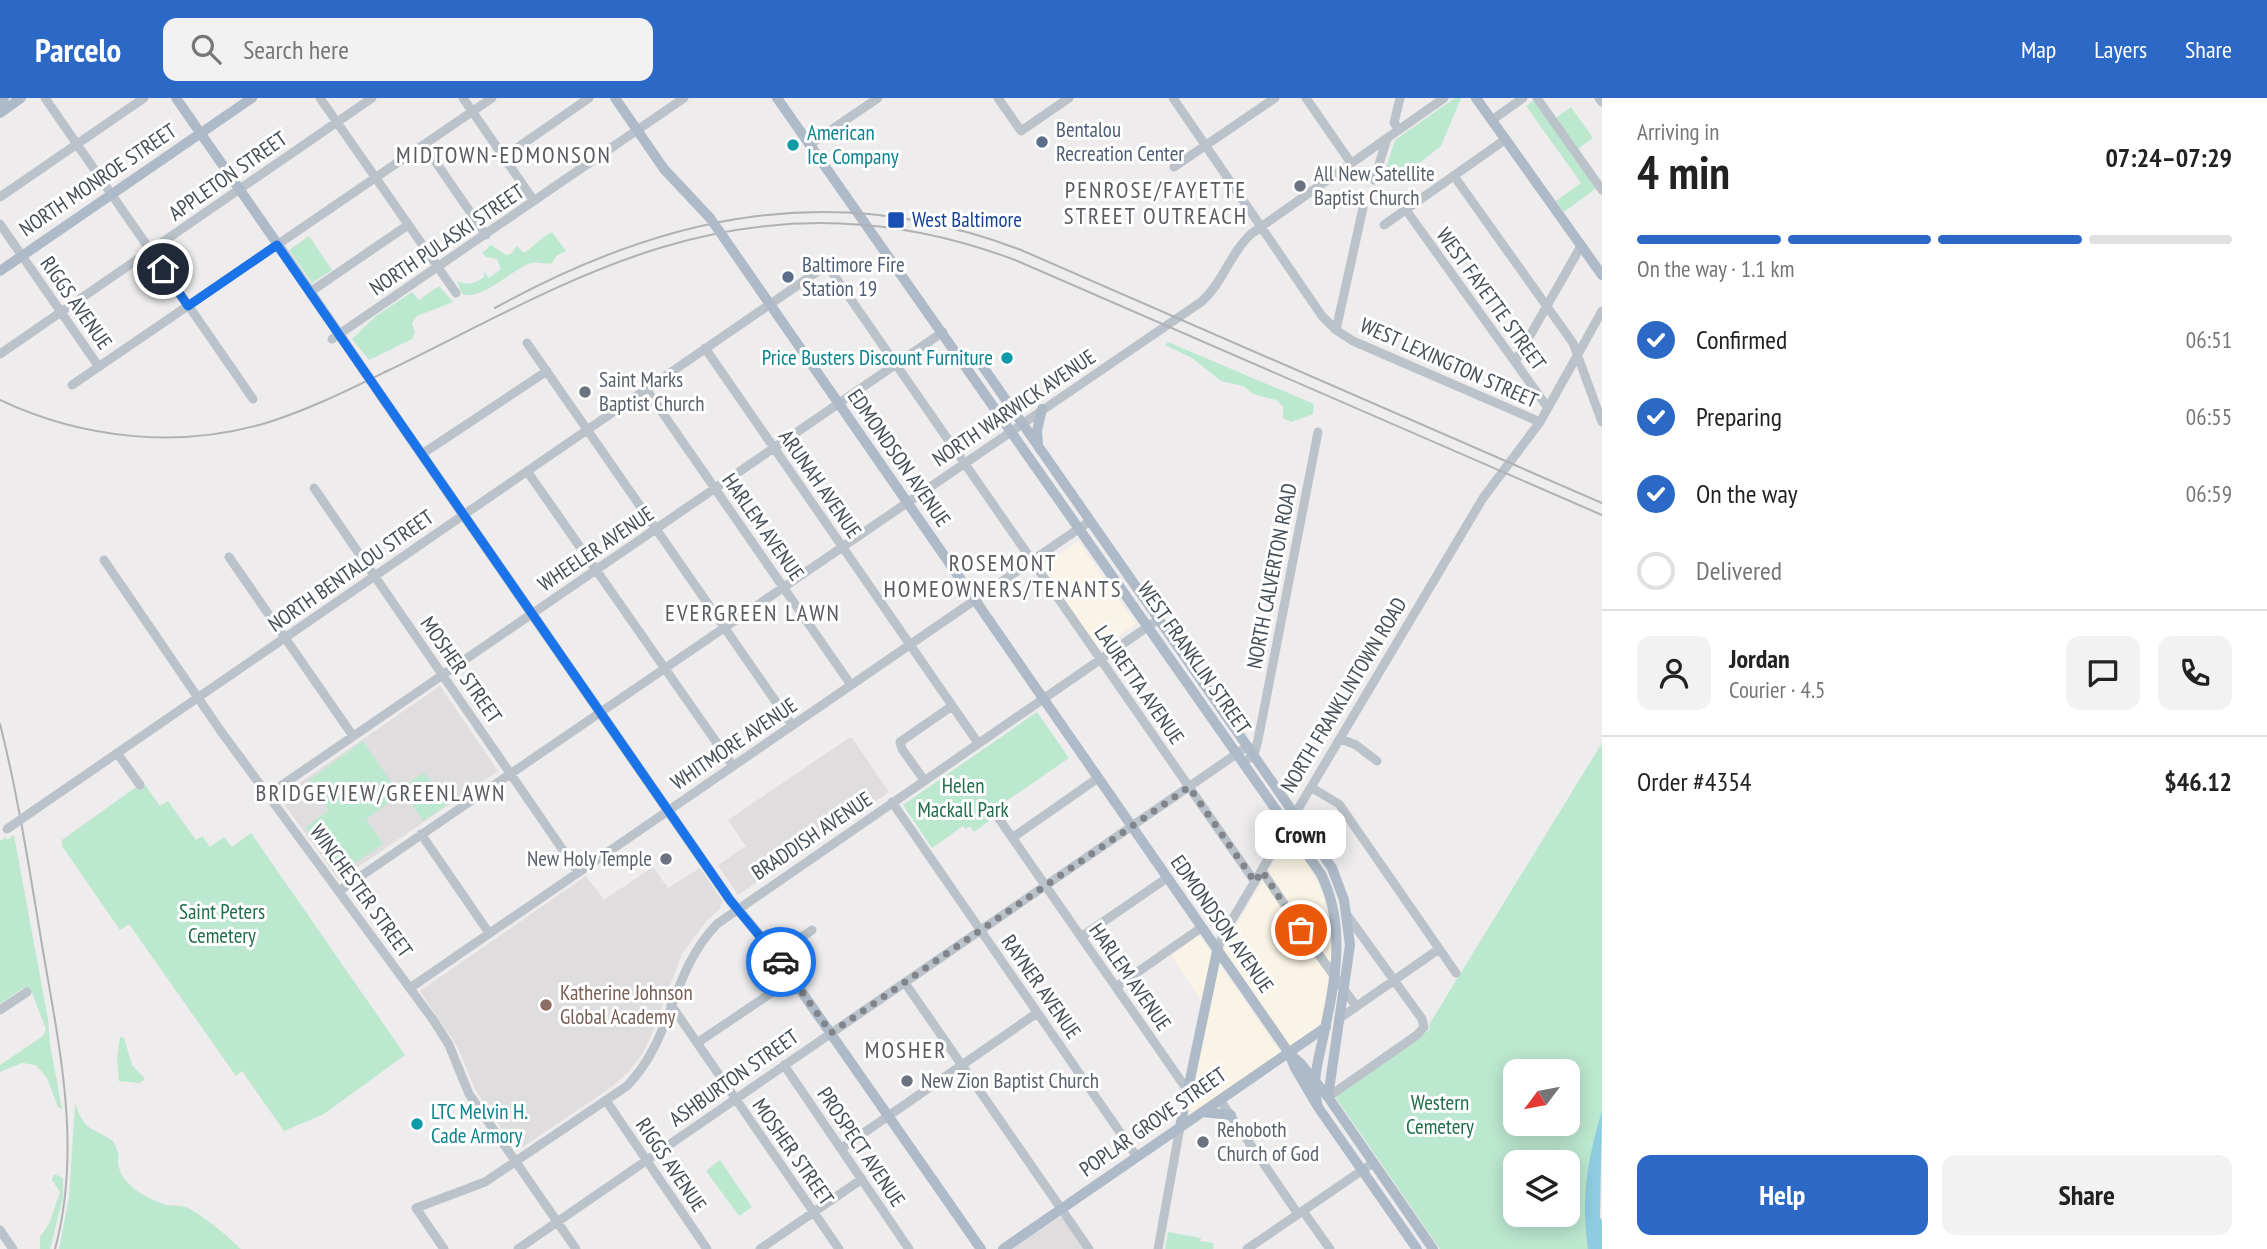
<!DOCTYPE html>
<html lang="en">
<head>
<meta charset="utf-8">
<style>
	:root { --surface:#fff; --page:#f2f2f2; --text:#222; --muted:#767676; --line:#e0e0e0; --accent:#2c69c7 }
	body { margin:0; font-family:"PT Sans Narrow",sans-serif; background:var(--page); color:var(--text); height:100vh; display:flex; flex-direction:column; font-size:26px; white-space:nowrap }
	* { box-sizing:border-box; margin:0 }
	p { font-size:23px; color:var(--muted) }
	.icon { flex:none; width:38px; height:38px; fill:none; stroke:currentColor; stroke-width:2; stroke-linecap:round; stroke-linejoin:round }
	.map { position:relative; flex:1; overflow:hidden }
	.sheet { display:flex; flex-direction:column; background:var(--surface); width:665px }
	.sheet>* { flex:none }
	.needle { width:46px; rotate:238deg }
	.controls { position:absolute; left:1503px; top:961px; display:grid; gap:14px }
	.controls a { display:grid; place-items:center; width:77px; height:77px; border-radius:14px; background:var(--surface); box-shadow:0 4px 18px #0003; font-size:35px }
	.pin { position:absolute; display:grid; place-items:center; width:60px; height:60px; color:#fff; margin:-30px; border:4px solid #fff; border-radius:50%; box-shadow:0 2px 7px #0007 }
	.courier { position:absolute; display:grid; place-items:center; width:70px; height:70px; margin:-35px; border:5px solid #1a73e8; border-radius:50%; background:#fff; color:#222; box-shadow:0 2px 9px #0007 }
	.bubble { position:absolute; height:49px; border-radius:14px; background:var(--surface); box-shadow:0 4px 18px #0003; font-size:23px; font-weight:800; line-height:49px; text-align:center }
	.summary em { font-style:normal; font-weight:800 }
	.summary div { display:flex; flex-direction:column-reverse }
	.summary { display:flex; align-items:center; justify-content:space-between; height:119px; padding:0 35px }
	h1 { font-size:46px; font-weight:800; line-height:52px }
	.bar { display:grid; grid-template-columns:repeat(4,1fr); gap:10px 7px; align-content:center; height:84px; padding:0 35px }
	.bar i { height:9px; border-radius:5px; background:var(--line) }
	.bar .current { background:var(--accent) }
	.bar p { grid-column:span 4 }
	.line { display:flex; align-items:center; gap:18px; padding:0 35px; border-top:2px solid var(--line) }
	.line div { flex:1 }
	.round { display:grid; place-items:center; flex:none; width:74px; height:74px; border-radius:14px; background:var(--page) }
	ol { padding:0 35px; list-style:none }
	li { display:flex; align-items:center; gap:21px; height:77px }
	li p { margin-inline-start:auto }
	li .icon { padding:7px; border-radius:50%; background:var(--accent); color:#fff; stroke-width:4 }
	li:last-child { color:var(--muted) }
	li i { width:38px; height:38px; border:4px solid var(--line); border-radius:50% }
	.cta { display:flex; gap:14px; margin-top:auto; padding:14px 35px }
	.cta a { flex:1; height:80px; border-radius:14px; background:var(--accent); color:#fff; font-size:28px; font-weight:800; line-height:80px; text-align:center }
	.cta a+a { background:var(--page); color:var(--text) }
	header { display:flex; align-items:center; gap:42px; box-sizing:border-box; height:98px; padding:0 35px; background:var(--accent); color:#fff }
	header strong { font-size:33px }
	nav { display:flex; gap:38px; margin-inline-start:auto; font-size:24px }
	.search { width:490px; height:63px; background:var(--page); display:flex; align-items:center; gap:18px; box-sizing:border-box; padding:0 24px; border-radius:14px; color:var(--muted); font-size:26px }
	main { display:flex; flex:1; min-height:0 }
	.map>svg:first-child { display:block }
	.commercial { fill:#f9f4e5 }
	.education { fill:#dfdddd }
	.green { fill:#bde8d0; fill-rule:evenodd }
	.water { fill:#8fcce0 }
	.lines { fill:none; stroke-linecap:round; stroke-linejoin:round }
	.minor { stroke:#bbc2c9; stroke-width:9 }
	.major { stroke:#aebac8; stroke-width:10 }
	.rail { stroke:#aeb1b5; stroke-width:2 }
	.minor-bridge { stroke:#bbc2c9; stroke-width:9 }
	.major-bridge { stroke:#aebac8; stroke-width:10 }
	.done { stroke:#81858b; stroke-width:7; stroke-dasharray:0 12.6 }
	.route { stroke:#1a73e8; stroke-width:9 }
	.service-dot { fill:#5c6f8a; stroke:#fff; stroke-width:2.5 }
	.culture-dot { fill:#0f9aa8; stroke:#fff; stroke-width:2.5 }
	.worship-dot { fill:#6b7280; stroke:#fff; stroke-width:2.5 }
	.transit-dot { fill:#1a4fb4; stroke:#fff; stroke-width:2.5 }
	.education-dot { fill:#8d6e63; stroke:#fff; stroke-width:2.5 }
	.labels { text-anchor:middle; stroke-width:6; stroke-linejoin:round; paint-order:stroke }
	.service-label { font-size:21px; fill:#4e5e75; stroke:#fff; text-anchor:start }
	.culture-label { font-size:21px; fill:#0d838f; stroke:#fff; text-anchor:start }
	.worship-label { font-size:21px; fill:#5b616d; stroke:#fff; text-anchor:start }
	.street-label { font-size:21px; fill:#464e57; stroke:#fff }
	.transit-label { font-size:21px; fill:#164399; stroke:#fff; text-anchor:start }
	.park-label { font-size:21px; fill:#206f4b; stroke:#fff }
	.education-label { font-size:21px; fill:#785e54; stroke:#fff; text-anchor:start }
	.neighbourhood-label { font-size:23px; letter-spacing:2px; fill:#595c60; stroke:#fff }
</style>
</head>
<body>
<header>
<strong>Parcelo</strong>
<div class="search"><svg class="icon" aria-label="search" viewBox="0 0 24 24"><circle cx="10" cy="10" r="6"/><path d="M15 15l6 6"/></svg>Search here</div>
<nav><a>Map</a><a>Layers</a><a>Share</a></nav>
</header>
<main>
<div class="map">
<svg width="1602" height="1151" viewBox="0 0 1602 1151">
	<rect width="100%" height="100%" fill="#eeecec"/>
	<path class="commercial" d="M1078 443 1136 526 1099 552 1041 468Z
		M1289 738 1310 769 1324 798 1332 856 1321 926 1290 948 1223 851Z
		M1199 837 1281 955 1187 1020 1208 913 1171 857Z"/>
	<path class="education" d="M440 588 498 673 339 782 279 699Z
		M849 640H852L889 694 738 797 718 767 746 748 728 722Z
		M653 769 668 790 700 770 723 804 720 807 721 810 707 822 682 856 653 933 643 955 628 974 613 988 517 1053 476 993 457 948 420 893 586 778 604 802Z
		M1060 1119 1063 1120 1085 1151H1012Z"/>
	<path class="green" d="M1455 0H1461L1441 48 1412 71 1381 85 1395 42Z
		M1537 0 1553 22 1571 9 1593 40 1575 53 1599 88 1564 114 1556 103 1581 85 1526 8Z
		M552 134 566 153 556 158 552 165C545 167 539 163 531 165 512 171 483 203 462 196L457 183C468 188 474 186 484 179V173L489 180 501 171 497 161 486 159 482 155 491 147 506 157 511 156 517 148 524 155C535 148 540 140 552 134Z
		M309 138 332 172 312 185 289 152Z
		M439 188 453 204 417 218 412 225 415 234 412 241 369 262 352 241 376 218 412 194 419 202Z
		M1168 244 1314 306 1313 316 1291 324 1283 320V308L1276 302 1253 296 1243 288 1221 283 1192 260 1165 247Z
		M1037 614 1069 660 986 717 989 723 974 734 970 728 966 731 963 728 932 750 903 707Z
		M363 643 400 697 366 721 383 746 339 776 305 730 329 712 308 683Z
		M1602 645V1043L1595 1070 1599 1151H1440L1336 1000 1339 995 1429 932 1430 925ZM1516 973H1568V1026H1516ZM1516 1064H1568V1116H1516Z
		M424 674 446 707 423 723 401 690Z
		M143 684 160 708 168 703 196 742 202 738 210 749 224 739 232 749 251 735 405 957 324 1016 284 1033 242 973 236 978 129 826 120 832 62 748V742Z
		M14 737 48 921 50 946 62 1011 58 1009 47 980 36 967 22 965 0 974V967L43 938 46 931 32 895 23 890 0 906V743L6 739 7 742Z
		M120 939 124 940 132 967 145 981 140 985 119 983 117 962Z
		M75 1006C86 1034 90 1028 113 1043L119 1056C112 1082 146 1101 167 1107 174 1108 182 1107 188 1110 207 1120 226 1137 241 1151H59L69 1099Z
		M720 1062 752 1109 739 1118 706 1073Z
		M54 1076 63 1080V1099L50 1151H40V1139L49 1126 60 1094 52 1082Z
		M1168 1134 1201 1140 1200 1143 1214 1145 1213 1151H1165Z"/>
	<path class="water" d="M1602 1013 1600 1119 1602 1123V1151H1588C1581 1100 1587 1062 1602 1013Z"/>
	<g class="lines">
		<path class="minor" d="M45 0 253 301
			M320 0 456 195
			M463 0 534 103
			M998 0 1021 33 1069 0
			M1173 0 1322 218 1336 232 1353 243 1540 324
			M1306 0 1351 65
			M1537 0 1602 92
			M1599 0 1602 4
			M1492 22 1523 0
			M1399 31 1394 25 1400 0
			M424 47 486 137
			M809 47 878 0
			M504 59 589 0
			M1174 69 1275 0
			M1454 78 1573 245 1602 324
			M1374 82 1387 41
			M0 99 144 0
			M1406 112 1548 310
			M0 126 99 269
			M1384 127 1506 41
			M313 198 310 194 408 127
			M1336 232 1363 110
			M332 241 684 0
			M527 245 792 627
			M705 250 978 645
			M0 256 372 0
			M1515 264 1581 148
			M72 287 492 0
			M646 291 851 587
			M422 356 547 273
			M527 373 733 668
			M314 390 578 774
			M229 459 353 638
			M104 462 220 632 434 923 449 947 469 996 576 1151
			M1341 641 1356 647 1377 663
			M117 655 140 687
			M1243 664 1254 657 1258 642 1318 334
			M924 682 902 651 900 644 952 608
			M1312 690 1339 706 1456 875
			M269 696 943 234
			M892 704 1137 1059
			M33 713 827 167 1255 784
			M995 715 1188 993
			M421 736 489 835
			M1012 740 1098 680
			M1262 773 1314 850 1356 908
			M339 793 1201 204C1223 185 1230 155 1251 136L1444 0
			M1081 839 1167 780
			M1217 853 1223 837 1483 400 1540 324 1602 213
			M776 857 812 832
			M905 885 1089 1151
			M1116 889 1201 830
			M410 890 1090 423
			M671 907 839 1151
			M0 912 27 894
			M1340 920 1439 851
			M697 945 792 881
			M784 967 909 1151
			M1328 999 1417 937 1424 929 1422 921 1347 817
			M1220 1002 1298 1116
			M607 1004 707 1151
			M842 1050 1037 915
			M1303 1113 1330 1151
			M0 1132 13 1151
			M444 1151 416 1110 485 1084 627 988C675 938 669 876 717 826L1159 521
			M518 1151 1248 648
			M760 1151 862 1081
			M1158 1151 1180 1029
			M1247 1151 1373 1065"/>
		<path class="major" d="M176 0 290 164
			M615 0 664 71 710 120
			M777 0 1321 776C1347 829 1335 884 1323 940 1318 964 1311 985 1318 1009
			M1476 0 1602 177
			M0 3 4 0
			M0 15 21 0
			M724 140 1289 955 1301 966 1328 999 1433 1151
			M0 173 252 0
			M981 266 1332 770 1344 802 1350 847 1328 999
			M382 299 730 802 776 857 981 1151
			M1038 347 1037 333 1042 311
			M1290 958 1295 970 1318 1009 1417 1151
			M1202 1014 1231 1017
			M1180 1029 1217 853
			M1003 1151 1326 929"/>
		<path class="rail" d="M495 210C665 116 834 80 1021 152L1602 405
			M0 302C82 341 179 351 266 325 308 312 346 293 385 274 475 231 566 178 663 149 783 113 898 118 1015 162L1602 417
			M0 626C18 697 29 769 41 841 58 944 83 1047 55 1151"/>
		<path class="minor-bridge" d="M7 731 33 713"/>
		<path class="major-bridge" d="M710 120 724 140
			M290 164 382 299"/>
	</g>
	<g class="lines">
		<path class="done" d="M781 864 831 935 1189 689 1255 784 1262 773 1301 832"/>
		<path class="route" d="M163 171 188 208 277 147 730 802 781 864"/>
	</g>
	<g class="service-dot">
		<circle cx="1042" cy="44" r="7"/>
		<circle cx="788" cy="179" r="7"/>
	</g>
	<g class="culture-dot">
		<circle cx="793" cy="47" r="7"/>
		<circle cx="1007" cy="260" r="7"/>
		<circle cx="417" cy="1026" r="7"/>
	</g>
	<g class="worship-dot">
		<circle cx="1300" cy="88" r="7"/>
		<circle cx="585" cy="294" r="7"/>
		<circle cx="666" cy="761" r="7"/>
		<circle cx="907" cy="983" r="7"/>
		<circle cx="1203" cy="1044" r="7"/>
	</g>
	<rect class="transit-dot" x="887" y="113" width="18" height="18" rx="3.5"/>
	<circle class="education-dot" cx="546" cy="907" r="7"/>
	<g class="labels">
		<g class="service-label">
			<text x="1056" y="39">Bentalou<tspan x="1056" dy="24">Recreation Center</tspan></text>
			<text x="802" y="174">Baltimore Fire<tspan x="802" dy="24">Station 19</tspan></text>
		</g>
		<g class="culture-label">
			<text x="807" y="42">American<tspan x="807" dy="24">Ice Company</tspan></text>
			<text x="993" y="267" text-anchor="end">Price Busters Discount Furniture</text>
			<text x="431" y="1021">LTC Melvin H.<tspan x="431" dy="24">Cade Armory</tspan></text>
		</g>
		<g class="worship-label">
			<text x="1314" y="83">All New Satellite<tspan x="1314" dy="24">Baptist Church</tspan></text>
			<text x="599" y="289">Saint Marks<tspan x="599" dy="24">Baptist Church</tspan></text>
			<text x="652" y="768" text-anchor="end">New Holy Temple</text>
			<text x="921" y="990">New Zion Baptist Church</text>
			<text x="1217" y="1039">Rehoboth<tspan x="1217" dy="24">Church of God</tspan></text>
		</g>
		<g class="street-label">
			<text transform="translate(228 78) rotate(-35)" y="7">APPLETON STREET</text>
			<text transform="translate(98 82) rotate(-34)" y="7">NORTH MONROE STREET</text>
			<text transform="translate(447 142) rotate(-34)" y="7">NORTH PULASKI STREET</text>
			<text transform="translate(1491 201) rotate(54)" y="7">WEST FAYETTE STREET</text>
			<text transform="translate(76 205) rotate(55)" y="7">RIGGS AVENUE</text>
			<text transform="translate(1449 265) rotate(24)" y="7">WEST LEXINGTON STREET</text>
			<text transform="translate(1014 310) rotate(-34)" y="7">NORTH WARWICK AVENUE</text>
			<text transform="translate(899 360) rotate(55)" y="7">EDMONDSON AVENUE</text>
			<text transform="translate(820 386) rotate(55)" y="7">ARUNAH AVENUE</text>
			<text transform="translate(763 429) rotate(55)" y="7">HARLEM AVENUE</text>
			<text transform="translate(596 451) rotate(-34)" y="7">WHEELER AVENUE</text>
			<text transform="translate(351 473) rotate(-35)" y="7">NORTH BENTALOU STREET</text>
			<text transform="translate(1272 478) rotate(-79)" y="7">NORTH CALVERTON ROAD</text>
			<text transform="translate(1194 560) rotate(55)" y="7">WEST FRANKLIN STREET</text>
			<text transform="translate(461 572) rotate(55)" y="7">MOSHER STREET</text>
			<text transform="translate(1139 587) rotate(55)" y="7">LAURETTA AVENUE</text>
			<text transform="translate(1344 597) rotate(-59)" y="7">NORTH FRANKLINTOWN ROAD</text>
			<text transform="translate(734 646) rotate(-34)" y="7">WHITMORE AVENUE</text>
			<text transform="translate(812 738) rotate(-34)" y="7">BRADDISH AVENUE</text>
			<text transform="translate(361 793) rotate(54)" y="7">WINCHESTER STREET</text>
			<text transform="translate(1222 826) rotate(55)" y="7">EDMONDSON AVENUE</text>
			<text transform="translate(1130 879) rotate(55)" y="7">HARLEM AVENUE</text>
			<text transform="translate(1041 889) rotate(55)" y="7">RAYNER AVENUE</text>
			<text transform="translate(734 980) rotate(-35)" y="7">ASHBURTON STREET</text>
			<text transform="translate(1153 1024) rotate(-35)" y="7">POPLAR GROVE STREET</text>
			<text transform="translate(861 1049) rotate(56)" y="7">PROSPECT AVENUE</text>
			<text transform="translate(793 1054) rotate(55)" y="7">MOSHER STREET</text>
			<text transform="translate(671 1067) rotate(56)" y="7">RIGGS AVENUE</text>
		</g>
		<g class="transit-label">
			<text x="912" y="129">West Baltimore</text>
		</g>
		<g class="park-label">
			<text x="963" y="695">Helen<tspan x="963" dy="24">Mackall Park</tspan></text>
			<text x="222" y="821">Saint Peters<tspan x="222" dy="24">Cemetery</tspan></text>
			<text x="1440" y="1012">Western<tspan x="1440" dy="24">Cemetery</tspan></text>
		</g>
		<g class="education-label">
			<text x="560" y="902">Katherine Johnson<tspan x="560" dy="24">Global Academy</tspan></text>
		</g>
		<g class="neighbourhood-label">
			<text x="504" y="65">MIDTOWN-EDMONSON</text>
			<text x="1156" y="100">PENROSE/FAYETTE<tspan x="1156" dy="26">STREET OUTREACH</tspan></text>
			<text x="1003" y="473">ROSEMONT<tspan x="1003" dy="26">HOMEOWNERS/TENANTS</tspan></text>
			<text x="753" y="523">EVERGREEN LAWN</text>
			<text x="381" y="703">BRIDGEVIEW/GREENLAWN</text>
			<text x="906" y="960">MOSHER</text>
		</g>
	</g>
</svg>
<div class="controls">
<a><svg class="needle" viewBox="-14 -14 28 28"><path d="M0-13l5 13h-10z" fill="#e53935"/><path d="M0 13l5-13h-10z" fill="#767676"/></svg></a>
<a><svg class="icon" aria-label="layers" viewBox="0 0 24 24"><path d="M12 4l9 5-9 5-9-5zM3 14l9 5 9-5"/></svg></a>
</div>
<div class="pin" style="left:1301px;top:832px;background:#ea580c"><svg class="icon" aria-label="bag" viewBox="0 0 24 24"><path d="M5 8h14l-1 12H6zM9 8a3 3 0 0 1 6 0"/></svg></div>
<div class="pin" style="left:163px;top:171px;background:#1f2937"><svg class="icon" aria-label="home" viewBox="0 0 24 24"><path d="M3 11l9-7 9 7M6 9v11h12V9"/></svg></div>
<div class="courier" style="left:781px;top:864px"><svg class="icon" aria-label="car" viewBox="0 0 24 24"><path d="M5 17H2v-5l4-1 3-4h7l3 4 3 1v5h-3M9 17h6M6 11h13"/><circle cx="7" cy="17" r="2"/><circle cx="17" cy="17" r="2"/></svg></div>
<div class="bubble" style="left:1255px;top:712px;width:91px">Crown</div>
</div>
<section class="sheet">
<div class="summary"><div><h1>4 min</h1><p>Arriving in</p></div><em>07:24–07:29</em></div>
<div class="bar"><i class="current"></i><i class="current"></i><i class="current"></i><i></i><p>On the way · 1.1 km</p></div>
<ol>
<li><svg class="icon" aria-label="check" viewBox="0 0 24 24"><path d="M5 12l5 5 9-10"/></svg>Confirmed<p>06:51</p></li>
<li><svg class="icon" aria-label="check" viewBox="0 0 24 24"><path d="M5 12l5 5 9-10"/></svg>Preparing<p>06:55</p></li>
<li><svg class="icon" aria-label="check" viewBox="0 0 24 24"><path d="M5 12l5 5 9-10"/></svg>On the way<p>06:59</p></li>
<li><i></i>Delivered</li>
</ol>
<div class="line" style="height:126px"><a class="round"><svg class="icon" aria-label="person" viewBox="0 0 24 24"><circle cx="12" cy="8" r="4"/><path d="M4 21q1-7 8-7t8 7"/></svg></a><div><b>Jordan</b><p>Courier · 4.5</p></div><a class="round"><svg class="icon" aria-label="chat" viewBox="0 0 24 24"><path d="M4 5h16v11H9l-5 4z"/></svg></a><a class="round"><svg class="icon" aria-label="phone" viewBox="0 0 24 24"><path d="M5 4h4l2 5-3 2q2 4 5 5l2-3 5 2v4C11 20 4 13 5 4z"/></svg></a></div>
<div class="line" style="height:91px"><div>Order #4354</div><b>$46.12</b></div>
<div class="cta"><a>Help</a><a>Share</a></div>
</section>
</main>
</body>
</html>
